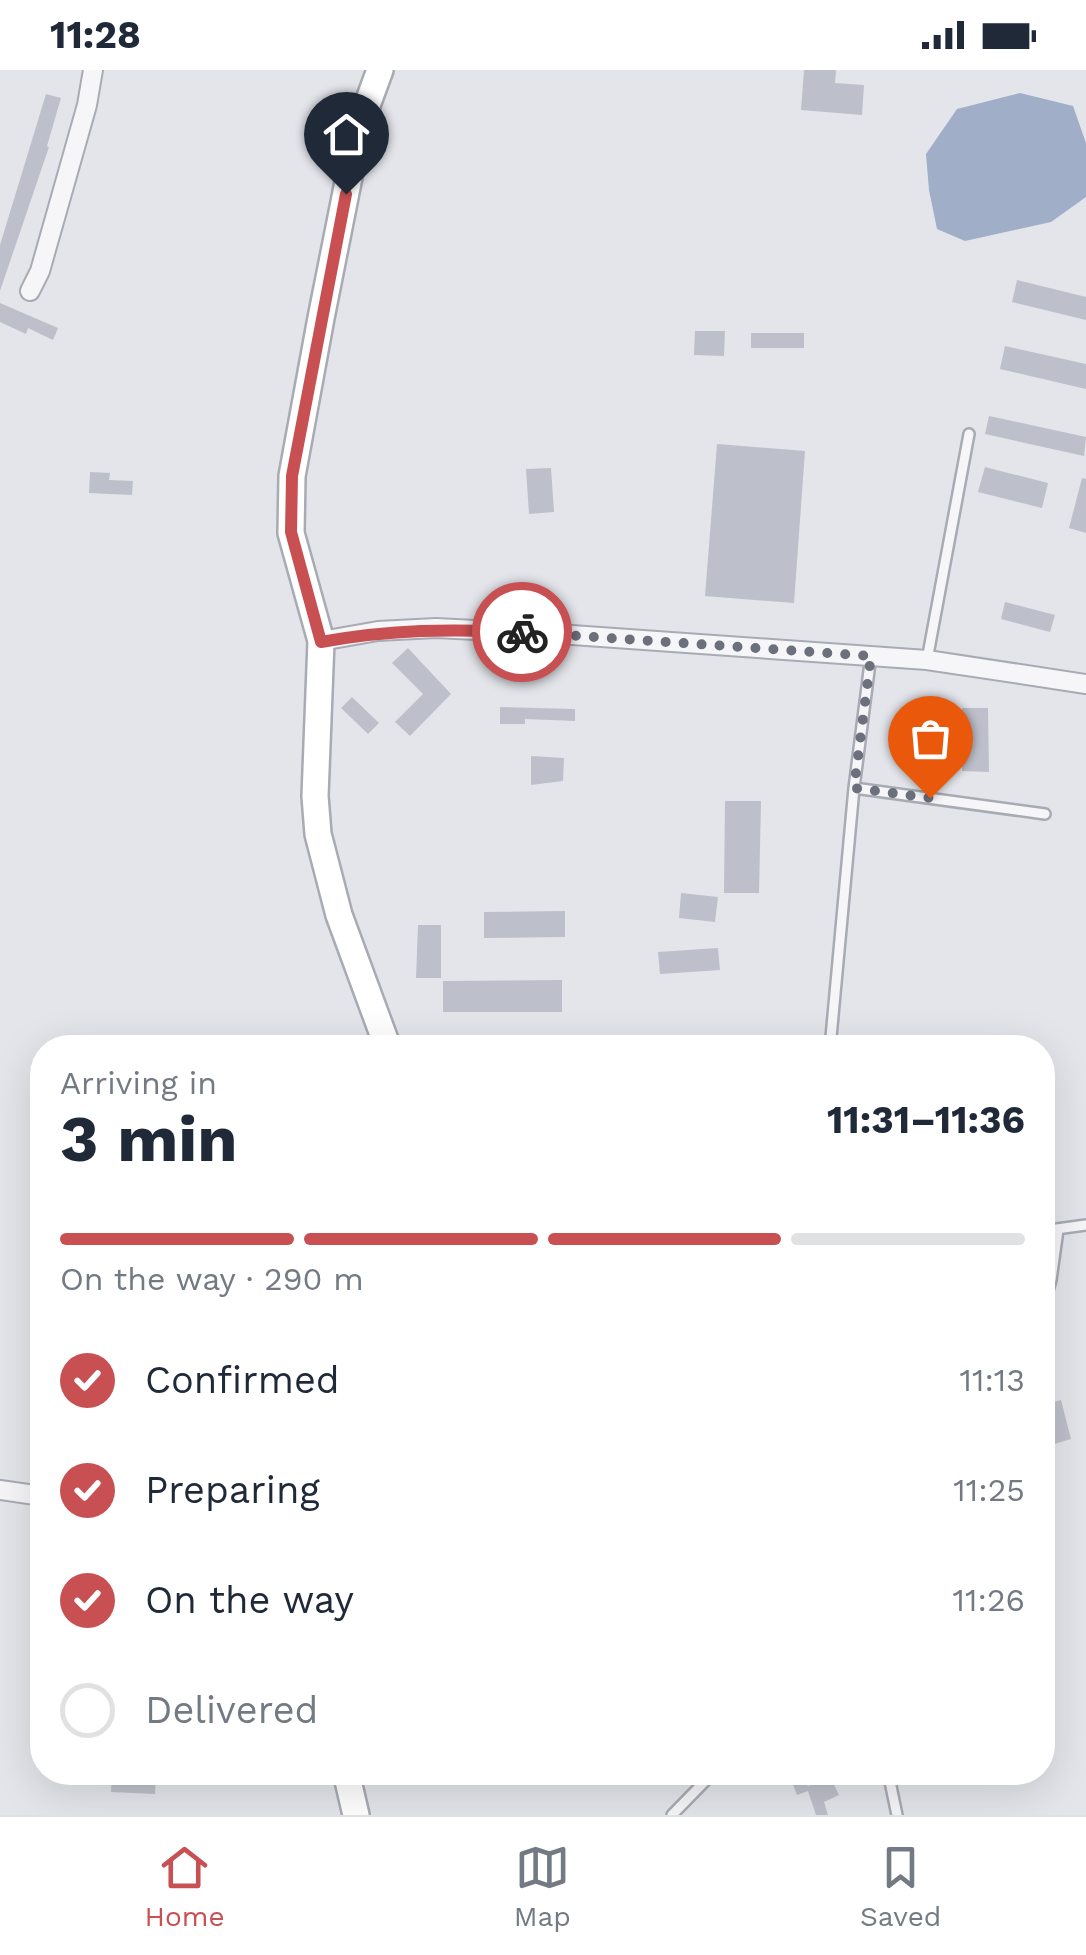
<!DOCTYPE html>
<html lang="en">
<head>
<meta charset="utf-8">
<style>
	:root { --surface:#fff; --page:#f6f6f7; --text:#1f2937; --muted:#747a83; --line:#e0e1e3; --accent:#c85052 }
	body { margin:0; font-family:"Work Sans",sans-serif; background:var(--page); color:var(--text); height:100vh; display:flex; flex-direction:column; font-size:38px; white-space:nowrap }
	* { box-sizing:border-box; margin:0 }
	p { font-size:32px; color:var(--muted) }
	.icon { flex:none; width:55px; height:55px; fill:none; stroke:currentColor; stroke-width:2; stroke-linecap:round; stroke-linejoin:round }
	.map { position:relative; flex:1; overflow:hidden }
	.side { position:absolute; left:30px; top:965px; width:1025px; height:750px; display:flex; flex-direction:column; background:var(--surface); border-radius:40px; box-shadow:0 10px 40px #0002 }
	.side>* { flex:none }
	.pin { position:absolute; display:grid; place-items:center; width:85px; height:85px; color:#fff; margin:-102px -42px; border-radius:50% 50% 50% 0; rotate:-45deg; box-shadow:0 0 10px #0007 }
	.pin .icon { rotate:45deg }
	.courier { position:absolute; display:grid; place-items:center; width:100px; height:100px; margin:-50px; border:8px solid #c85052; border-radius:50%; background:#fff; color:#222; box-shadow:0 2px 12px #0007 }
	.head em { font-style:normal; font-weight:700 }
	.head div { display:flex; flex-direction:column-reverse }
	.head { display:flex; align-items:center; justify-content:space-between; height:170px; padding:0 30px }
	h1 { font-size:65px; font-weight:700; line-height:75px }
	.bar { display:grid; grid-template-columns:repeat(4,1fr); gap:15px 10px; align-content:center; height:120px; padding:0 30px }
	.bar i { height:12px; border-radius:8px; background:var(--line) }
	.bar .selected { background:var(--accent) }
	.bar p { grid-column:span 4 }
	ol { padding:0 30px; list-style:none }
	li { display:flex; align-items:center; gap:30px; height:110px }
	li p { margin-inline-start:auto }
	li .icon { padding:10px; border-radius:50%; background:var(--accent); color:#fff; stroke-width:4 }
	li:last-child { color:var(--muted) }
	li i { width:55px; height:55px; border:5px solid var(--line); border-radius:50% }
	.status { display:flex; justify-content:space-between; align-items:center; height:70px; padding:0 50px; background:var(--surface); direction:ltr }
	.status svg { height:28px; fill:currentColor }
	.dock { display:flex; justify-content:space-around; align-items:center; height:140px; border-top:2px solid var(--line); background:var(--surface); font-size:28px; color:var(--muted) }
	.dock a { display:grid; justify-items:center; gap:5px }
	.dock .selected { color:var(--accent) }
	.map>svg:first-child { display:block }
	.water { fill:#a0aec8 }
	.building { fill:#bdc0ca }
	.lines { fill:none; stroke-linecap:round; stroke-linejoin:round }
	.service-casing { stroke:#a8abb4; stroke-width:14 }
	.minor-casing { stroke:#a8abb4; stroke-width:22 }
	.secondary-casing { stroke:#a8abb4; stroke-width:30 }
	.service { stroke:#f6f6f9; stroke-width:9 }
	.minor { stroke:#f6f6f9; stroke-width:18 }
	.secondary { stroke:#fff; stroke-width:25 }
	.done { stroke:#6c707d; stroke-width:10; stroke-dasharray:0 18 }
	.route { stroke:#c85052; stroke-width:12 }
</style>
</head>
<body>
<div class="status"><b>11:28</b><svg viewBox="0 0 49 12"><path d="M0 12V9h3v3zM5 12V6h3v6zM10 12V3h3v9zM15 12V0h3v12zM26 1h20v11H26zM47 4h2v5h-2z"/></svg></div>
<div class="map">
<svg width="1086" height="1745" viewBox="0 0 1086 1745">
	<rect width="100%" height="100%" fill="#e3e5ea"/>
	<path class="water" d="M1020 23 1073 36 1086 73V127L1051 152 965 171 937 159 929 120 926 84 957 39Z"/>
	<path class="building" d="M804 0H836L835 13 864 15 862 45 801 40Z
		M46 24 61 28 47 76 49 77 0 221V175Z
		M1017 210 1086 227V250L1012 232Z
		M0 233 58 258 53 270 28 258 26 264 0 252Z
		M695 261H725L724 286 694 285Z
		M751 263H804V278H751Z
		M1005 276 1086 294V319L1000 299Z
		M989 346 1086 367 1084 386 985 364Z
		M717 374 805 381 794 533 705 526Z
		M985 397 1048 413 1042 438 978 422Z
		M551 398 554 442 529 444 526 399Z
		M90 402 110 403 109 410 133 411 132 425 89 423Z
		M1082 408 1086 409V463L1069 458Z
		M1005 532 1055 545 1050 562 1001 549Z
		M408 578 451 624 410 666 395 652 423 624 392 593Z
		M352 627 379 653 368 664 341 638Z
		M500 637 575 639V651L525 649V654H500Z
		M915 637 962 641V638H988L989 702 962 701V680L914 675Z
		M531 686 564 688 563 711 531 715Z
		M725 731H761L759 823H724Z
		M681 823 718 827 715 852 679 848Z
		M565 841V867L484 868V842Z
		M418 855H441V908H416Z
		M718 878 720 900 660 904 658 882Z
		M562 910V942H443V911Z
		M1061 1330 1071 1369 1051 1375 1042 1335Z
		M112 1702H156L155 1724 111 1722Z
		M788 1702H802L808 1716 830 1706 839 1725 824 1732 828 1745H816L808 1721 797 1725Z"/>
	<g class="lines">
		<defs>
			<path id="service" d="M927 590 969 364
				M854 718 1045 744
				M830 978 854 718 871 585
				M1042 1161 1086 1155
				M1042 1241 1051 1210 1058 1160
				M888 1702 897 1745
				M672 1745 714 1702"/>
			<path id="minor" d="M30 221 40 201 87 35 93 0
				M321 571 378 561 436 558 558 564 927 590 1086 614
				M0 1420 42 1426"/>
			<path id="secondary" d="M380 0 359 57 321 248 292 406 291 463 321 571 315 726 318 764 339 845 388 978
				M346 1702 356 1745"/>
		</defs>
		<use href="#service" class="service-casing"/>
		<use href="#minor" class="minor-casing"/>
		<use href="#secondary" class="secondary-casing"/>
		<use href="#service" class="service"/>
		<use href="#minor" class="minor"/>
		<use href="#secondary" class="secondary"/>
	</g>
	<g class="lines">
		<path class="done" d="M522 562 871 586 854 718 930 728"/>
		<path class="route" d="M346 124 292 406 291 462 321 572C393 559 449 559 522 562"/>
	</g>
</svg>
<div class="pin" style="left:930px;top:728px;background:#ea580c"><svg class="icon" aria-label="bag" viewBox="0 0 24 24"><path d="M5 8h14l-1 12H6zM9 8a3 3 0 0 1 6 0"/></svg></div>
<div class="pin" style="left:346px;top:124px;background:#1f2937"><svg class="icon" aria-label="home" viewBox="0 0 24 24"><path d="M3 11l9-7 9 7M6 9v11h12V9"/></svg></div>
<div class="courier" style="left:522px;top:562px"><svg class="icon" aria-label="bike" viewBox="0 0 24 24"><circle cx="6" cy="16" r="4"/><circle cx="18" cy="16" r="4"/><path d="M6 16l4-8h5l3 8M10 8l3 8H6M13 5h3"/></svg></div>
<section class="side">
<div class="head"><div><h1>3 min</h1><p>Arriving in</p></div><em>11:31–11:36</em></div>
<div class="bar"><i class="selected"></i><i class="selected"></i><i class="selected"></i><i></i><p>On the way · 290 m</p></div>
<ol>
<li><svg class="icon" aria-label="check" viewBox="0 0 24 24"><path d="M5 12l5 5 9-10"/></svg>Confirmed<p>11:13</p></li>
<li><svg class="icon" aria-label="check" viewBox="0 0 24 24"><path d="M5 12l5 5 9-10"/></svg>Preparing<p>11:25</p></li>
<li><svg class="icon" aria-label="check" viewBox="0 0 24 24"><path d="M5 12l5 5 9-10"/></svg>On the way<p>11:26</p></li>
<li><i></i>Delivered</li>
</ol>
</section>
</div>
<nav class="dock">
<a class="selected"><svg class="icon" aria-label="home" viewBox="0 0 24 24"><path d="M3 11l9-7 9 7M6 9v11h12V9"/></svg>Home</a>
<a><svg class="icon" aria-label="map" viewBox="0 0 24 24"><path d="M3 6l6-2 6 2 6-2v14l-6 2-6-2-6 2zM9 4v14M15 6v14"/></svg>Map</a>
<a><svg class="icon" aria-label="saved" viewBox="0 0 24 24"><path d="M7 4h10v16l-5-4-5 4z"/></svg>Saved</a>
</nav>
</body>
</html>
